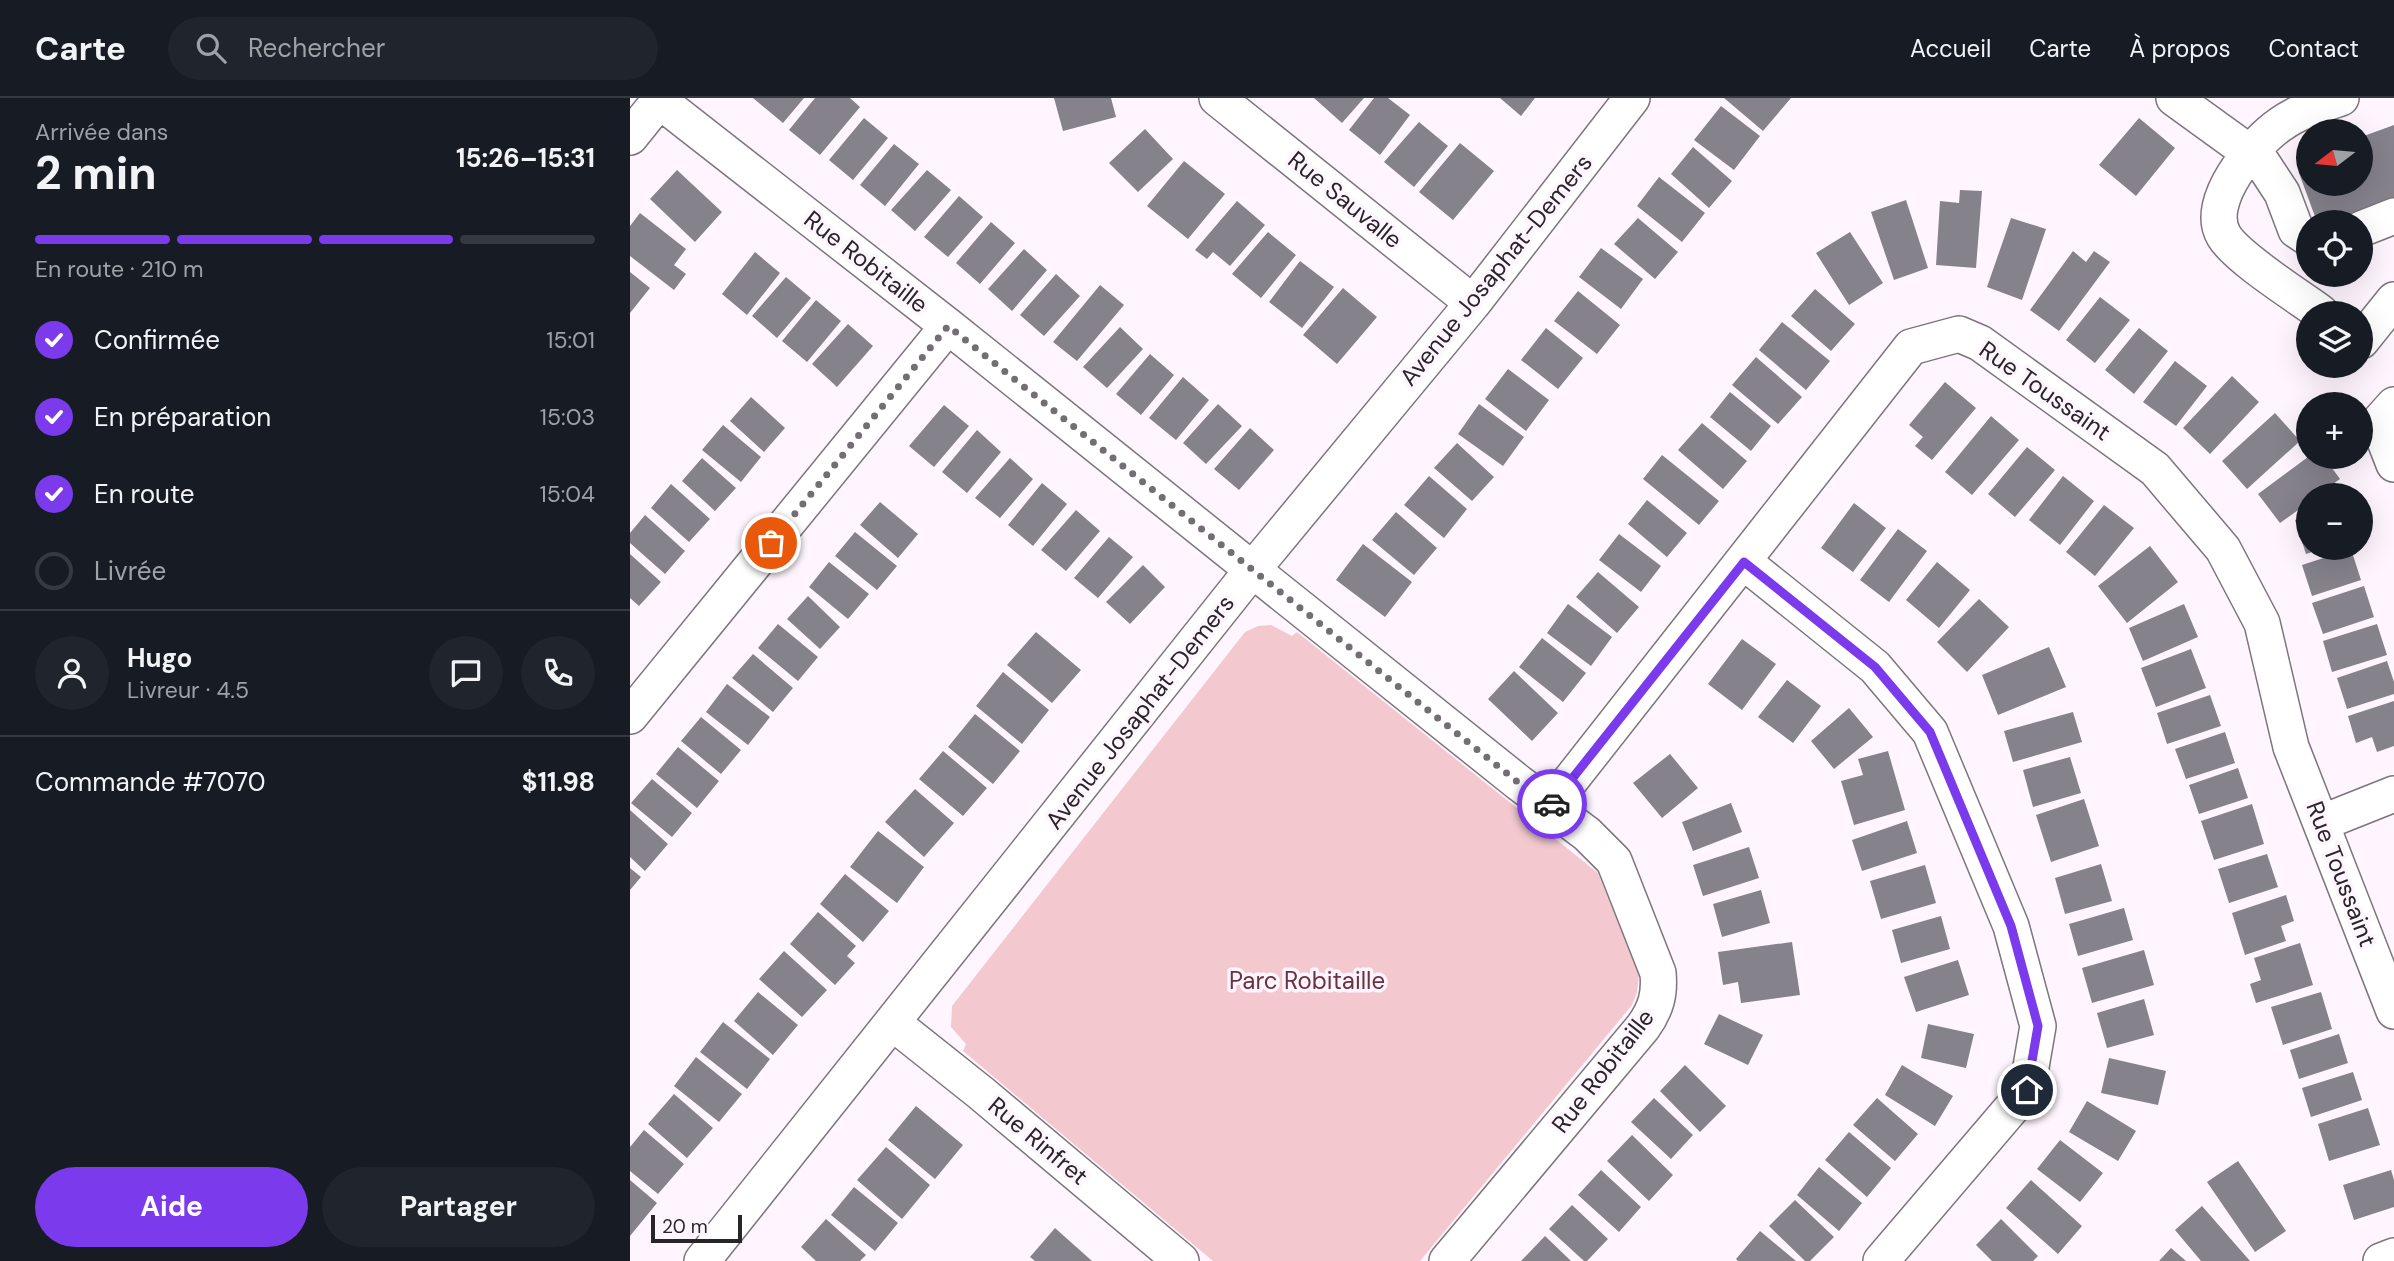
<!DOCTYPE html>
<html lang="fr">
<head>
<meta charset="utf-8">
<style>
	:root { --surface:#171b24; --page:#20242c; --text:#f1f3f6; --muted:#9ea1a6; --line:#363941; --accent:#7c3aed }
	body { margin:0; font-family:"DM Sans",sans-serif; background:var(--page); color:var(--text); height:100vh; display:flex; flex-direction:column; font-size:26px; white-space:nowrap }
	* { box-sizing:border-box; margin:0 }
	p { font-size:23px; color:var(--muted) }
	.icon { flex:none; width:38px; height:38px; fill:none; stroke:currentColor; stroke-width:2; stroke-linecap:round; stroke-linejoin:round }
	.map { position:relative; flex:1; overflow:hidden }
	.sheet { display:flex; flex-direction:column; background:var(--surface); width:630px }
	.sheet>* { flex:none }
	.needle { width:46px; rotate:254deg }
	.fabs { position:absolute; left:1666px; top:21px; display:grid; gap:14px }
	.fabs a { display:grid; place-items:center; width:77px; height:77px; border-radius:50%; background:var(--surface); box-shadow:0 7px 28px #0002; font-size:35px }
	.scale { position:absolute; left:21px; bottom:18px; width:91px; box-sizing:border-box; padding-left:7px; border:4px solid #282528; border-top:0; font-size:19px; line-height:24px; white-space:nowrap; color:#282528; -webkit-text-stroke:5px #fef5fe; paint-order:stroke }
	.pin { position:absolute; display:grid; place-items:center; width:60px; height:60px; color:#fff; margin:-30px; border:4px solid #fff; border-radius:50%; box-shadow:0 2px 7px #0007 }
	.courier { position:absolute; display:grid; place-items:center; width:70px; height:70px; margin:-35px; border:5px solid #7c3aed; border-radius:50%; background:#fff; color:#222; box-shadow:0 2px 9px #0007 }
	.summary em { font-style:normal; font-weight:700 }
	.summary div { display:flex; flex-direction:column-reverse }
	.summary { display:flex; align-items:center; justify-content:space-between; height:119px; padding:0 35px }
	h1 { font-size:46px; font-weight:700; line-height:52px }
	.bar { display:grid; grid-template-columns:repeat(4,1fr); gap:10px 7px; align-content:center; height:84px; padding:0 35px }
	.bar i { height:9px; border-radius:5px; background:var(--line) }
	.bar .current { background:var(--accent) }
	.bar p { grid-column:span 4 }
	.line { display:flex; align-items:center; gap:18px; padding:0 35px; border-top:2px solid var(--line) }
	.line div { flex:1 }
	.round { display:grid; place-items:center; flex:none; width:74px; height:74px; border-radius:37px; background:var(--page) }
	ol { padding:0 35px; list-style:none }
	li { display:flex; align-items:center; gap:21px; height:77px }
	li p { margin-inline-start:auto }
	li .icon { padding:7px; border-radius:50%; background:var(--accent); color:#fff; stroke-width:4 }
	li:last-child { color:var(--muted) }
	li i { width:38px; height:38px; border:4px solid var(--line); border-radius:50% }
	.cta { display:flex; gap:14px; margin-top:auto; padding:14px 35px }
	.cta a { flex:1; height:80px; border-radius:42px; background:var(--accent); color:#fff; font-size:28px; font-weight:700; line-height:80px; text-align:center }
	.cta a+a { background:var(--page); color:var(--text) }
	header { display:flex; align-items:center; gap:42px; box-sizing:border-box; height:98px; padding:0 35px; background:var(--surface); border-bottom:2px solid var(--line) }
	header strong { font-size:33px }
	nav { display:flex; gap:38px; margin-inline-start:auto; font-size:24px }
	.search { width:490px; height:63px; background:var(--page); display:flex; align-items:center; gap:18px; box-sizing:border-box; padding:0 24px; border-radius:38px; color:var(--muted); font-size:26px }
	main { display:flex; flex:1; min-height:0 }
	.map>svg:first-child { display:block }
	.green { fill:#f3c9cf }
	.building { fill:#86828c }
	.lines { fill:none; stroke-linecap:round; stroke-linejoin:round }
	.minor-casing { stroke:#7d757d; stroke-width:38 }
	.minor { stroke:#fff; stroke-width:35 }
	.done { stroke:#736e73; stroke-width:7; stroke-dasharray:0 12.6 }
	.route { stroke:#7c3aed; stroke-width:9 }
	.labels { text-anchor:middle; stroke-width:7; stroke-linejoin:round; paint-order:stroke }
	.street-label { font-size:24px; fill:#282528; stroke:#fef5fe }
	.park-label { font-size:24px; fill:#6b313c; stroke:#fef5fe }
</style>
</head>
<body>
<header>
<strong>Carte</strong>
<div class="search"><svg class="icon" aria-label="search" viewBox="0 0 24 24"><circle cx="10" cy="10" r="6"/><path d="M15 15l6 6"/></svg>Rechercher</div>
<nav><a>Accueil</a><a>Carte</a><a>À propos</a><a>Contact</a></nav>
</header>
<main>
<section class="sheet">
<div class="summary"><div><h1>2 min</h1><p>Arrivée dans</p></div><em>15:26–15:31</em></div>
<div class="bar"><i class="current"></i><i class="current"></i><i class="current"></i><i></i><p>En route · 210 m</p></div>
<ol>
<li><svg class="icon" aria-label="check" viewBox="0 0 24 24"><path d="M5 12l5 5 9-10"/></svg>Confirmée<p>15:01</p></li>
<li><svg class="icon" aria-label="check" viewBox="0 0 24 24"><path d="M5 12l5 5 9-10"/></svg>En préparation<p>15:03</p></li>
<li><svg class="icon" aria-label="check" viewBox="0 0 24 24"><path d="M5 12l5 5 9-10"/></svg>En route<p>15:04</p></li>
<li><i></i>Livrée</li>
</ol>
<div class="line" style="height:126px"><a class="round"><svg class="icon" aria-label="person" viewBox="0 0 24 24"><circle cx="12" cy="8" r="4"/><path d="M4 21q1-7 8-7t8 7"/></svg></a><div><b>Hugo</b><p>Livreur · 4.5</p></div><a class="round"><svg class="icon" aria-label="chat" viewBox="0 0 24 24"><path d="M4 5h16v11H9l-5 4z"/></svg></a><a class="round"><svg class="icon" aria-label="phone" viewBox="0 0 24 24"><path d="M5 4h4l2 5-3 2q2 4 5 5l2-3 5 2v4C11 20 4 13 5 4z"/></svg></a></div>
<div class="line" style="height:91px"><div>Commande #7070</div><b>$11.98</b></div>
<div class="cta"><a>Aide</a><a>Partager</a></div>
</section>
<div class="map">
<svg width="1764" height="1163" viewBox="0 0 1764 1163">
	<rect width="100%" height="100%" fill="#fef5fe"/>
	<path class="green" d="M641 527 662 538 667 534 968 775 1009 877 1007 895 1002 907 790 1163H583L333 953 336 946 321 929 322 908 615 534 628 528Z"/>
	<path class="building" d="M123 0H174L153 25Z
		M185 0H220L230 9 190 57 159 32Z
		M424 0H481L486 19 433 33Z
		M684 0H734L712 25Z
		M744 0H758L780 17 750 57 719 32Z
		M870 0H905L891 18Z
		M1094 0H1161L1133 33Z
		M1091 8 1130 38 1104 72 1064 42Z
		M234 20 258 40 223 82 199 62Z
		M1509 20 1545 50 1506 98 1469 67Z
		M789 24 818 48 784 89 754 64Z
		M1764 27V113L1731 124H1687L1669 75 1678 72V86H1731V39Z
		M515 31 543 61 508 94 479 65Z
		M830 45 864 73 823 122 789 94Z
		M264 46 289 66 255 108 230 87Z
		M1063 49 1102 83 1079 110 1041 76Z
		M554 63 595 96 558 141 517 108Z
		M47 72 92 114 65 144 20 101Z
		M297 72 321 92 285 133 261 112Z
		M1029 79 1075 115 1052 144 1007 108Z
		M1330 92 1352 93 1346 170 1306 167 1310 103 1329 105Z
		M329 98 353 119 318 159 294 139Z
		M1276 102 1298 170 1264 182 1241 114Z
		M607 103 635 127 600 168 583 154 577 161 565 152Z
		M10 115 56 151 44 167 56 176 44 192 0 158V128Z
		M1008 120 1048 154 1025 181 984 146Z
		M1381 120 1416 131 1392 202 1357 189Z
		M361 124 385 145 350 186 326 165Z
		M638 134 666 157 631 200 602 176Z
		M1220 134 1253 185 1219 207 1186 155Z
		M971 150 1013 181 991 211 949 179Z
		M394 151 417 172 382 213 358 191Z
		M1443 153 1456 164 1464 153 1480 164 1429 233 1400 212Z
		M125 154 150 175 117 217 92 196Z
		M670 163 704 189 672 230 639 204Z
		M0 174 20 190 0 215Z
		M426 176 450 198 414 238 390 217Z
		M156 179 181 200 147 240 122 218Z
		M470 187 494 207 447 263 423 244Z
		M713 190 747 219 707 266 673 237Z
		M1185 191 1225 226 1201 253 1161 218Z
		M948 193 990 227 967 256 924 223Z
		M1470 199 1500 222 1465 265 1436 242Z
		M186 202 211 223 177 264 152 243Z
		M1152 224 1200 263 1176 292 1129 252Z
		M218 226 243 248 207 289 182 266Z
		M490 229 513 251 477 290 453 269Z
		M916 230 953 260 928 291 891 262Z
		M1509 230 1538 253 1504 296 1475 272Z
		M520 256 544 277 511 317 486 296Z
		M1126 259 1172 299 1148 326 1102 287Z
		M1545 263 1577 288 1546 328 1513 304Z
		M878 271 919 302 896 333 855 301Z
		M1602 278 1629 304 1580 356 1553 330Z
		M553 279 579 302 546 342 519 320Z
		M1315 284 1346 310 1302 362 1285 348 1293 339 1279 327Z
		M1100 294 1141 328 1121 353 1080 319Z
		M121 299 155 330 134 354 100 323Z
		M588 306 612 328 576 366 553 345Z
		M849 306 894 339 873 368 828 336Z
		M314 307 339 328 304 369 279 348Z
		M1645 315 1670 343 1617 391 1592 363Z
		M1361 318 1389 342 1342 397 1315 374Z
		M1072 325 1117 363 1093 391 1048 352Z
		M93 327 131 359 111 384 72 352Z
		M620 330 644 352 609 392 584 371Z
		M347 332 371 354 337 395 312 374Z
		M827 345 864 379 842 403 804 370Z
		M1397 349 1425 372 1385 419 1358 396Z
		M1032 357 1089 403 1069 427 1013 381Z
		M1678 359H1694L1710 381 1688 397H1678V405L1650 425 1628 396Z
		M72 360 106 390 85 413 52 383Z
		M380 360 403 381 370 420 345 400Z
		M799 378 837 411 814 440 774 407Z
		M1433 378 1464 403 1430 447 1399 422Z
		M412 385 437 406 403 448 378 427Z
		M41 386 80 421 59 444 21 410Z
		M1017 402 1057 435 1037 459 998 426Z
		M250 404 288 436 268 460 230 427Z
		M1224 405 1256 430 1223 474 1191 450Z
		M1474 407 1504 430 1465 478 1436 454Z
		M446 412 470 433 436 473 411 452Z
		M766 414 807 450 784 477 742 442Z
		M15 417 55 453 35 476 0 445V435Z
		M1678 417V450H1695L1676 456 1665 422Z
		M1268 431 1297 453 1259 504 1230 482Z
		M225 434 267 468 247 492 205 458Z
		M989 436 1031 468 1011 494 969 462Z
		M479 439 503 459 468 500 444 480Z
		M733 446 782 484 755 519 706 482Z
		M1520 448 1548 484 1497 525 1468 488Z
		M1721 451 1731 482 1682 498 1672 467Z
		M0 456 31 484 9 508 0 500Z
		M199 464 239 496 218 521 179 489Z
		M1307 464 1340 492 1309 530 1276 502Z
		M513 467 535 489 500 526 476 504Z
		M968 474 1009 509 987 535 946 499Z
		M1734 488 1744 519 1693 536 1682 505Z
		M178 498 210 529 190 551 157 521Z
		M1349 501 1379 529 1337 574 1307 544Z
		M938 506 982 539 961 568 917 535Z
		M1554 506 1568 539 1513 563 1499 530Z
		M148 526 188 559 168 583 128 550Z
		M1747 526 1757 557 1702 574 1693 543Z
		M406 534 451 572 422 605 377 567Z
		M912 540 956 575 933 604 889 569Z
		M1112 541 1146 566 1112 612 1078 586Z
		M1419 549 1436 589 1368 617 1352 577Z
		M1561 551 1576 590 1526 609 1511 570Z
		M123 556 163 590 143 614 102 580Z
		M1757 563 1764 584V596L1717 611 1707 580Z
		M884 573 928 615 902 643 858 601Z
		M373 574 419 612 392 646 346 608Z
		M1157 582 1191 608 1163 645 1128 619Z
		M97 586 140 619 118 647 76 614Z
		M1580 597 1591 628 1537 646 1527 615Z
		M1764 603V648L1747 654 1742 639 1726 645 1718 618Z
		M1219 610 1243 639 1204 671 1181 643Z
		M1443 614 1452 644 1383 664 1374 633Z
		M345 616 390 653 363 686 318 649Z
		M71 619 111 652 91 676 51 643Z
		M1595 634 1605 665 1556 681 1545 651Z
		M48 649 89 683 67 710 26 676Z
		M313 653 357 690 333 718 289 681Z
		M1258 653 1275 712 1224 727 1211 683 1233 677 1228 661Z
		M1040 656 1068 690 1032 720 1003 685Z
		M1440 659 1451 695 1403 709 1393 672Z
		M1608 670 1618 700 1569 716 1559 687Z
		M22 681 62 715 42 739 1 705Z
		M285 691 324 725 294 759 255 724Z
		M1454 701 1469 748 1421 764 1406 717Z
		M1101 705 1112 734 1063 753 1052 724Z
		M1622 706 1634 746 1584 762 1571 723Z
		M0 712 38 746 15 773 0 759Z
		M1277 723 1287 755 1232 773 1222 742Z
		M248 733 294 769 267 805 220 769Z
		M1119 749 1129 780 1073 798 1063 767Z
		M1637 756 1648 789 1599 805 1588 771Z
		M1471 766 1482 803 1435 816 1425 780Z
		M1295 767 1306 805 1251 821 1240 783Z
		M0 770 11 779 0 792Z
		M215 776 259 813 233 844 190 806Z
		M1131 792 1140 825 1092 839 1083 806Z
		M1656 797 1664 823 1651 828 1656 843 1615 857 1602 815Z
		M1494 810 1503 842 1448 858 1439 826Z
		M188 814 226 848 217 858 225 865 205 887 160 846Z
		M1311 818 1320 851 1271 865 1262 832Z
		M1162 844 1170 897 1111 905 1108 884 1093 887 1088 854Z
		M1670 845 1683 887 1626 905 1620 886 1631 882 1624 860Z
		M1514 852 1524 887 1462 905 1452 870Z
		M154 853 197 892 172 919 129 881Z
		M1328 862 1339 897 1286 914 1274 879Z
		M128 894 168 927 143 957 104 923Z
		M1691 894 1702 931 1653 947 1641 909Z
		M1514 901 1524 937 1477 950 1467 915Z
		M1089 916 1133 937 1118 967 1074 946Z
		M93 924 140 961 117 991 70 954Z
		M1298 926 1344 936 1336 970 1291 960Z
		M1709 936 1718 965 1669 981 1660 952Z
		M66 959 112 996 89 1024 44 988Z
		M1479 960 1536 973 1528 1007 1471 995Z
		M1055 967 1096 1008 1070 1034 1030 993Z
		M1272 967 1323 998 1305 1028 1255 997Z
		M1723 974 1732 1002 1681 1019 1672 990Z
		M44 996 83 1030 57 1060 18 1026Z
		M1024 1000 1063 1037 1041 1061 1001 1024Z
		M1247 1000 1288 1036 1265 1063 1223 1027Z
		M1457 1003 1506 1033 1488 1063 1439 1034Z
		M286 1008 333 1047 305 1081 258 1042Z
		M1738 1010 1750 1047 1699 1063 1688 1026Z
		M14 1032 54 1066 28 1096 0 1073V1049Z
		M1219 1034 1261 1070 1237 1099 1195 1062Z
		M1002 1037 1043 1077 1019 1103 977 1063Z
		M1430 1042 1473 1075 1450 1104 1407 1071Z
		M256 1049 300 1087 272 1121 227 1082Z
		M1608 1063 1656 1133 1625 1154 1577 1084Z
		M1189 1069 1232 1105 1209 1133 1167 1097Z
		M971 1072 1011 1109 989 1134 948 1097Z
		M1761 1072 1764 1082V1109L1724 1122 1713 1087Z
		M0 1082 27 1105 0 1138Z
		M1401 1082 1452 1128 1428 1156 1376 1110Z
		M224 1089 268 1125 245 1153 201 1117Z
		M1165 1102 1204 1139 1180 1163H1175L1139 1128Z
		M942 1107 978 1141 957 1163H954L919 1131Z
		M1572 1108 1620 1163H1571L1545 1132Z
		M196 1121 236 1157 230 1163H186L171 1149Z
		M1371 1121 1408 1158 1403 1163H1362L1346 1147Z
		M425 1130 462 1163H405L400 1159Z
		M1130 1133 1166 1163H1108L1106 1161Z
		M915 1138 941 1163H891Z
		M1541 1150 1556 1163H1529Z"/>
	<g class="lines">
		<defs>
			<path id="minor" d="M26 0 318 228 889 685 957 736 984 763 1028 875C1030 896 1026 911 1013 929L817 1163
				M587 0 843 205
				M1544 0 1631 63 1652 95 1666 132 1678 140
				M0 39 29 3
				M1731 131 1764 118
				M1691 215C1668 198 1607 160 1594 138 1573 104 1624 44 1651 26 1669 13 1690 7 1711 0
				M1731 243 1764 202
				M1764 307 1748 325 1764 366
				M1114 464 1245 569 1300 634 1381 828 1408 928 1397 992 1251 1163
				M0 618 318 228
				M921 707 1281 249 1329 236 1350 245 1525 371 1593 451 1632 525 1661 649 1764 913
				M1691 725 1764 696
				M263 925 351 995 551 1163
				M72 1163 623 471 843 205 1002 0
				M1751 1163 1764 1158"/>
		</defs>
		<use href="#minor" class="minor-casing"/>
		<use href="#minor" class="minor"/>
	</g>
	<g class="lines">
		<path class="done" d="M141 445 318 228 889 685 921 707 922 706"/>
		<path class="route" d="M922 706 1114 464 1245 569 1300 634 1381 828 1408 928 1397 992"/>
	</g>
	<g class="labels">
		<g class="street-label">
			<text transform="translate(715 102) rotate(39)" y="8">Rue Sauvalle</text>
			<text transform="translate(236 164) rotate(38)" y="8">Rue Robitaille</text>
			<text transform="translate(866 172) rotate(-51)" y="8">Avenue Josaphat-Demers</text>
			<text transform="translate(1415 293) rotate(35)" y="8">Rue Toussaint</text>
			<text transform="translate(510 614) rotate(-52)" y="8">Avenue Josaphat-Demers</text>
			<text transform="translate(1711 776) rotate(69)" y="8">Rue Toussaint</text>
			<text transform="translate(973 973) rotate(-52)" y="8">Rue Robitaille</text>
			<text transform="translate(408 1043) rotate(40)" y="8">Rue Rinfret</text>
		</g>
		<g class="park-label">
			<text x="677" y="891">Parc Robitaille</text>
		</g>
	</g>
</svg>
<div class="fabs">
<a><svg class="needle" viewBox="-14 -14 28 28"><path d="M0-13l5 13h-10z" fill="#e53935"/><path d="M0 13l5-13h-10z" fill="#9ea1a6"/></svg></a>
<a><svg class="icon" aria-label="locate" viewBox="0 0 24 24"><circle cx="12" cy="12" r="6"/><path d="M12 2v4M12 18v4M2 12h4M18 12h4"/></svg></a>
<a><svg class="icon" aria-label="layers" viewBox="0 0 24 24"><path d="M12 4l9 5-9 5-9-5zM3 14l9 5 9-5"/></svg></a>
<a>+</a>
<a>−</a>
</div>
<div class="scale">20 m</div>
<div class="pin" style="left:141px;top:445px;background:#ea580c"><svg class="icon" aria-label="bag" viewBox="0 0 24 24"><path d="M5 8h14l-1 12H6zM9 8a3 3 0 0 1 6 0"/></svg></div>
<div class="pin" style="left:1397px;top:992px;background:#1f2937"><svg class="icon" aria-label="home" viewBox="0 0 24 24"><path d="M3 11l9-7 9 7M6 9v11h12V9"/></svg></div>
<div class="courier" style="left:922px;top:706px"><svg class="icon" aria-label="car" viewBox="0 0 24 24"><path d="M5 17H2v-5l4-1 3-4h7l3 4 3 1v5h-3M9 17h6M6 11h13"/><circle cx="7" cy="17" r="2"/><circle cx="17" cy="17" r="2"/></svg></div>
</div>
</main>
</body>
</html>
